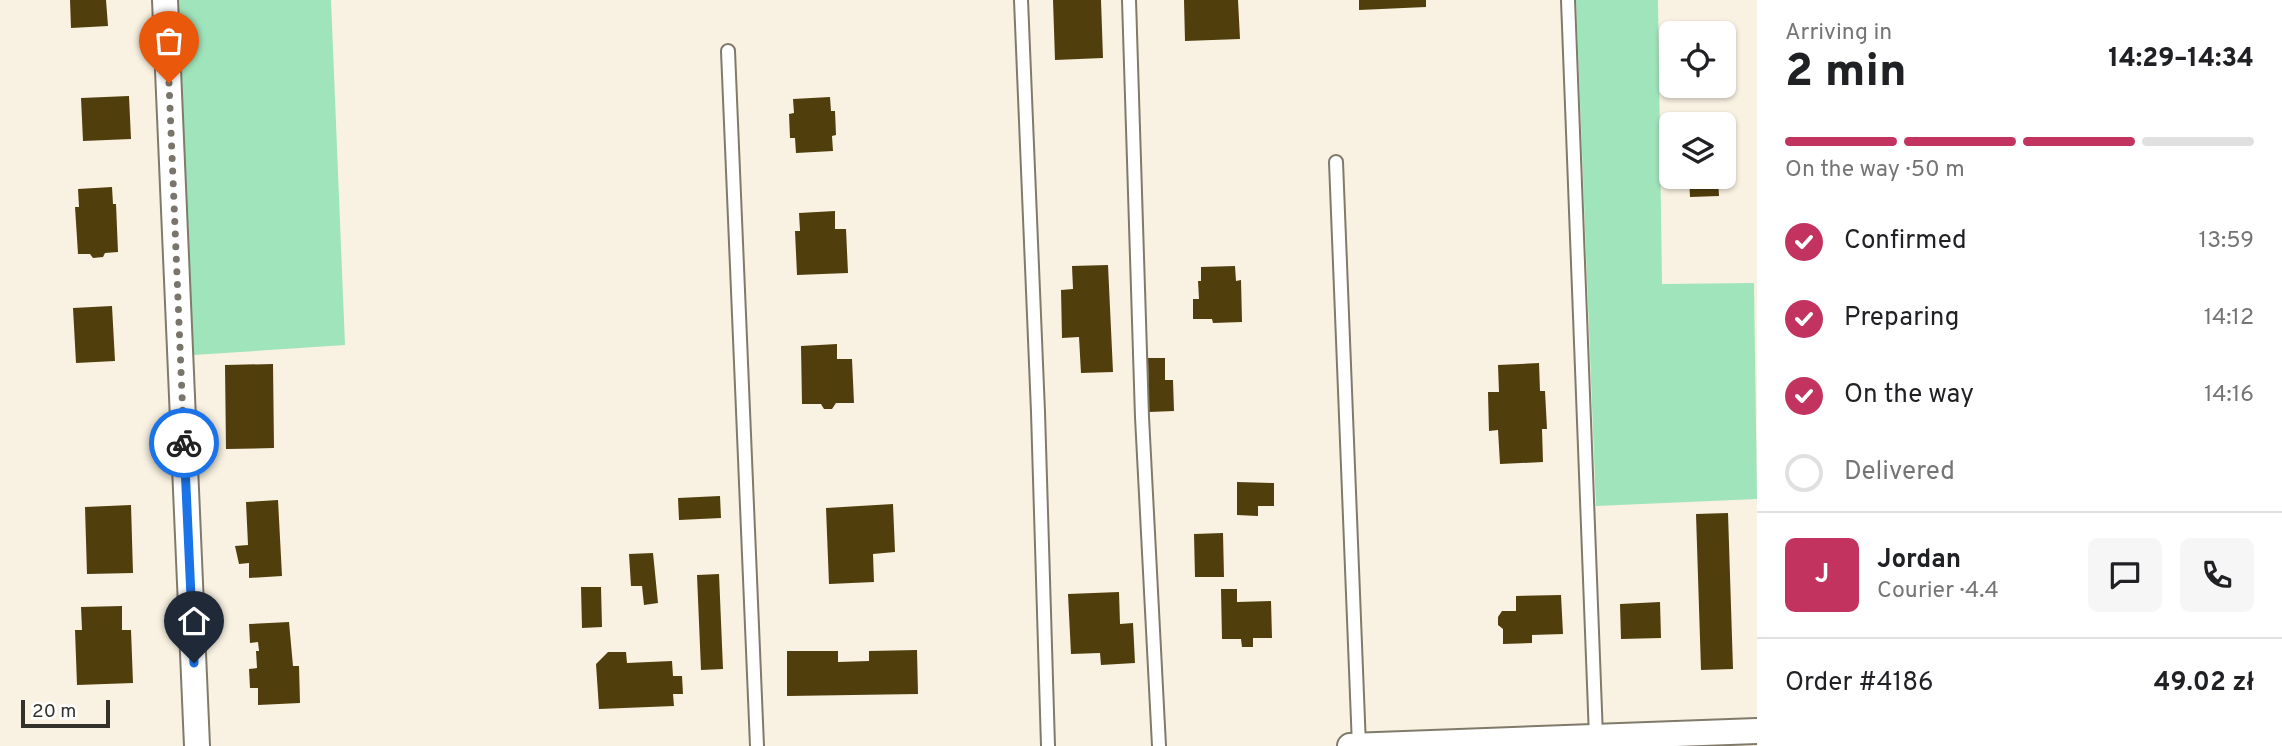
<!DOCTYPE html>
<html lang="en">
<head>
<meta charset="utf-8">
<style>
	:root { --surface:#fff; --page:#f6f6f6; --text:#202124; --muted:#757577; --line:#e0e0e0; --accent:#c23360 }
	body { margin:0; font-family:Overpass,sans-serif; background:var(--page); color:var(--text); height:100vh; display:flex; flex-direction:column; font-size:26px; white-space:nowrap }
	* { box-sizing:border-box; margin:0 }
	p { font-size:23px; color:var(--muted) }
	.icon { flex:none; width:38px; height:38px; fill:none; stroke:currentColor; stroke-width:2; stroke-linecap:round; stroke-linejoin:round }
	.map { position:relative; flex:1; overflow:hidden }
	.sheet { display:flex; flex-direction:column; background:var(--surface); width:525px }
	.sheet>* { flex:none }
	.fabs { position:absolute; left:1659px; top:21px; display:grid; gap:14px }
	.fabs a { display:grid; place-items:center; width:77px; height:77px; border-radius:10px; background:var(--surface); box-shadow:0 2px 5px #0004; font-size:35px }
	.scale { position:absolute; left:21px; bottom:18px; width:89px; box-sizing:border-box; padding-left:7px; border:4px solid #34312b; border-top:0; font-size:19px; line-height:24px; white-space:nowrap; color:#34312b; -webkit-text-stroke:5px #fff; paint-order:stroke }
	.pin { position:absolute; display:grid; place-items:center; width:60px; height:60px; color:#fff; margin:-72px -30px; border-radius:50% 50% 50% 0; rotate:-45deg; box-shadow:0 0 7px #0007 }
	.pin .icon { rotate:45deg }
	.courier { position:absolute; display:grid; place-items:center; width:70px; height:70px; margin:-35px; border:5px solid #1a73e8; border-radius:50%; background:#fff; color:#222; box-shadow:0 2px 9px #0007 }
	.overview em { font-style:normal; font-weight:800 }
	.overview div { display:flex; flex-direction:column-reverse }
	.overview { display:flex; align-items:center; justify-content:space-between; height:119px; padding:0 28px }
	h1 { font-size:46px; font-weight:800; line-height:52px }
	.bar { display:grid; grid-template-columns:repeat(4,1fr); gap:10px 7px; align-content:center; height:84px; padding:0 28px }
	.bar i { height:9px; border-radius:5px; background:var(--line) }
	.bar .selected { background:var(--accent) }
	.bar p { grid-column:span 4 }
	.line { display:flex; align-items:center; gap:18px; padding:0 28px; border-top:2px solid var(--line) }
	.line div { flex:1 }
	.round { display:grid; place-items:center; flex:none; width:74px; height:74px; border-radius:10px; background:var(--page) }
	ol { padding:0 28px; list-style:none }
	li { display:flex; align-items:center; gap:21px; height:77px }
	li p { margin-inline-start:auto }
	li .icon { padding:7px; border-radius:50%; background:var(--accent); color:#fff; stroke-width:4 }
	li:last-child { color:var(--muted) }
	li i { width:38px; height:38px; border:4px solid var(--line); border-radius:50% }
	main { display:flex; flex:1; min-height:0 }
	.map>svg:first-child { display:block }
	.green { fill:#a0e4bc }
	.building { fill:#513e0d }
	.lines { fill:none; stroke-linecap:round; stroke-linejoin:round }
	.lane-casing { stroke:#807a6b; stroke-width:16 }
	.street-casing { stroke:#807a6b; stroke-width:28 }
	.lane { stroke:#fff; stroke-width:12 }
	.street { stroke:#fff; stroke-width:24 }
	.done { stroke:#79756b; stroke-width:7; stroke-dasharray:0 12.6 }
	.route { stroke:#1a73e8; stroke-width:9 }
</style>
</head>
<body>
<main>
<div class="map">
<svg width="1757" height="746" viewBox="0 0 1757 746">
	<rect width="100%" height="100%" fill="#f9f2e2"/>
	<path class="green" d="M173 0H331L345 345 194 355Z
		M1576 0H1658L1662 284 1754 283 1757 499 1596 506Z"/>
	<path class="building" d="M70 0H106L108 26 71 28Z
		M1053 0H1101L1103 58 1055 60Z
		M1184 0H1238L1240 39 1185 41Z
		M1359 0H1426V7L1359 10Z
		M129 96 131 139 83 141 81 98Z
		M830 97 831 111H835L836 135 832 136 833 151 796 153 795 138H790L789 114 794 113 793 99Z
		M1689 177H1718L1719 196 1690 197Z
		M112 187 113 204H116L118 252 105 253 103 257 93 258 90 254H78L75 207H79L78 189Z
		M835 211V229H846L848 273 797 275 795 231H800L799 213Z
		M1108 265 1113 372 1081 373 1079 337 1062 338 1061 290 1073 289 1072 266Z
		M1235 266 1236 281 1241 280 1242 322 1213 323 1212 319H1193V299H1199L1198 281H1201V267Z
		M112 306 115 361 76 363 73 308Z
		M837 344V359H852L854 403H836L832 409H824L821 404H802L801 346Z
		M1148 358H1165V380H1173L1174 411 1149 412Z
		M1539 363 1540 391H1545L1547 429H1542L1543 462 1500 464 1498 430 1489 431 1488 392H1499L1498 365Z
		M273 364 274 448 226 449 225 365Z
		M1237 482 1274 483V506H1258V516L1237 515Z
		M720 496 721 518 679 520 678 498Z
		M278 500 282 576 249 578V563L239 564 235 546 248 545 246 502Z
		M893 504 895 552 873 554 874 582 829 584 826 508Z
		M131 505 133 573 87 574 85 507Z
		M1728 513 1733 669 1701 670 1696 514Z
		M1223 533 1224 577H1195L1194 534Z
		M653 553 658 603 644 605 642 586H631L629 554Z
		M719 574 723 669 701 670 697 575Z
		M581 587H601L602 627 582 628Z
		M1221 589H1237V602L1271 601 1272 638H1253V647H1242L1241 639H1222Z
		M1119 592 1120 624 1133 623 1135 663 1101 665 1100 653 1071 654 1068 594Z
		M1561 595 1563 634 1532 635V643L1503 644V629L1498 625V617L1502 611H1516V596Z
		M1660 602 1661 638 1621 639 1620 604Z
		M122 606V630H131L133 683 77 685 75 630H82L81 607Z
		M289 622 293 666H299L300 703 258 705V688H250L249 669 257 668 256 651H259L258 642 250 643 249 624Z
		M917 650 918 694 787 696V651H838V662L869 661V651Z
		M608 652H626L627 663 672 661 673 676H682L683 694H673L674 706 599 709 596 664Z"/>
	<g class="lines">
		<defs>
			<path id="lane" d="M1021 0 1038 412 1048 746
				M1129 0 1142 417 1159 746
				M1568 0 1596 737
				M728 51 757 746
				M1336 162 1359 746"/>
			<path id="street" d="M165 0 197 746
				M1350 746 1757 731"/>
		</defs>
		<use href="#lane" class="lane-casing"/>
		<use href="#street" class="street-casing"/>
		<use href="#lane" class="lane"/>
		<use href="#street" class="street"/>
	</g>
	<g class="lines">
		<path class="done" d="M169 83 184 443"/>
		<path class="route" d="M184 443 194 663"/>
	</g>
</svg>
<div class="fabs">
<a><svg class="icon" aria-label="locate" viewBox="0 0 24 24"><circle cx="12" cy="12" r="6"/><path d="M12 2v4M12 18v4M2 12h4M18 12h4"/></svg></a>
<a><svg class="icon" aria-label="layers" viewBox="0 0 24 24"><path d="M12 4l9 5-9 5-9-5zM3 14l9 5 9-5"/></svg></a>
</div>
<div class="scale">20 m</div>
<div class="pin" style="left:169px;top:83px;background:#ea580c"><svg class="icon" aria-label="bag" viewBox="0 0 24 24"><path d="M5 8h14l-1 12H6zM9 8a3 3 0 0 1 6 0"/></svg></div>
<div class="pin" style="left:194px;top:663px;background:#1f2937"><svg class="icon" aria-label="home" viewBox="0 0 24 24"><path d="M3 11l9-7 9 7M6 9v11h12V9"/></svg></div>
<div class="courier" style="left:184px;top:443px"><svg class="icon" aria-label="bike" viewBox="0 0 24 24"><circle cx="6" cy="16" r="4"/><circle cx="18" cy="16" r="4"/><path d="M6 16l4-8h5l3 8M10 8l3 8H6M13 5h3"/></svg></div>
</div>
<section class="sheet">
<div class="overview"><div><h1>2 min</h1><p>Arriving in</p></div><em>14:29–14:34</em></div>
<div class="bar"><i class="selected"></i><i class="selected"></i><i class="selected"></i><i></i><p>On the way · 50 m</p></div>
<ol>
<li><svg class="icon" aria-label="check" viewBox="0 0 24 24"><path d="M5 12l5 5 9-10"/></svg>Confirmed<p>13:59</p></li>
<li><svg class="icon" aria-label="check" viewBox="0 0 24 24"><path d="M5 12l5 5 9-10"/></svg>Preparing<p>14:12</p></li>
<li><svg class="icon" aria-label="check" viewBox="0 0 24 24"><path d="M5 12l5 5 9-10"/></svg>On the way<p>14:16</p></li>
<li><i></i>Delivered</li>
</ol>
<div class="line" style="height:126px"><b class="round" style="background:var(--accent);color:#fff">J</b><div><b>Jordan</b><p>Courier · 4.4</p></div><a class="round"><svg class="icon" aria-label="chat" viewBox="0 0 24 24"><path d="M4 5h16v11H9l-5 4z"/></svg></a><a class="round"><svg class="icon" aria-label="phone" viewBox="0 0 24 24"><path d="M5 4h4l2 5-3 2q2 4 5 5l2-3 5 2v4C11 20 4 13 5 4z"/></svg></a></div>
<div class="line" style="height:91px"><div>Order #4186</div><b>49.02 zł</b></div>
</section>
</main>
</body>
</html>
